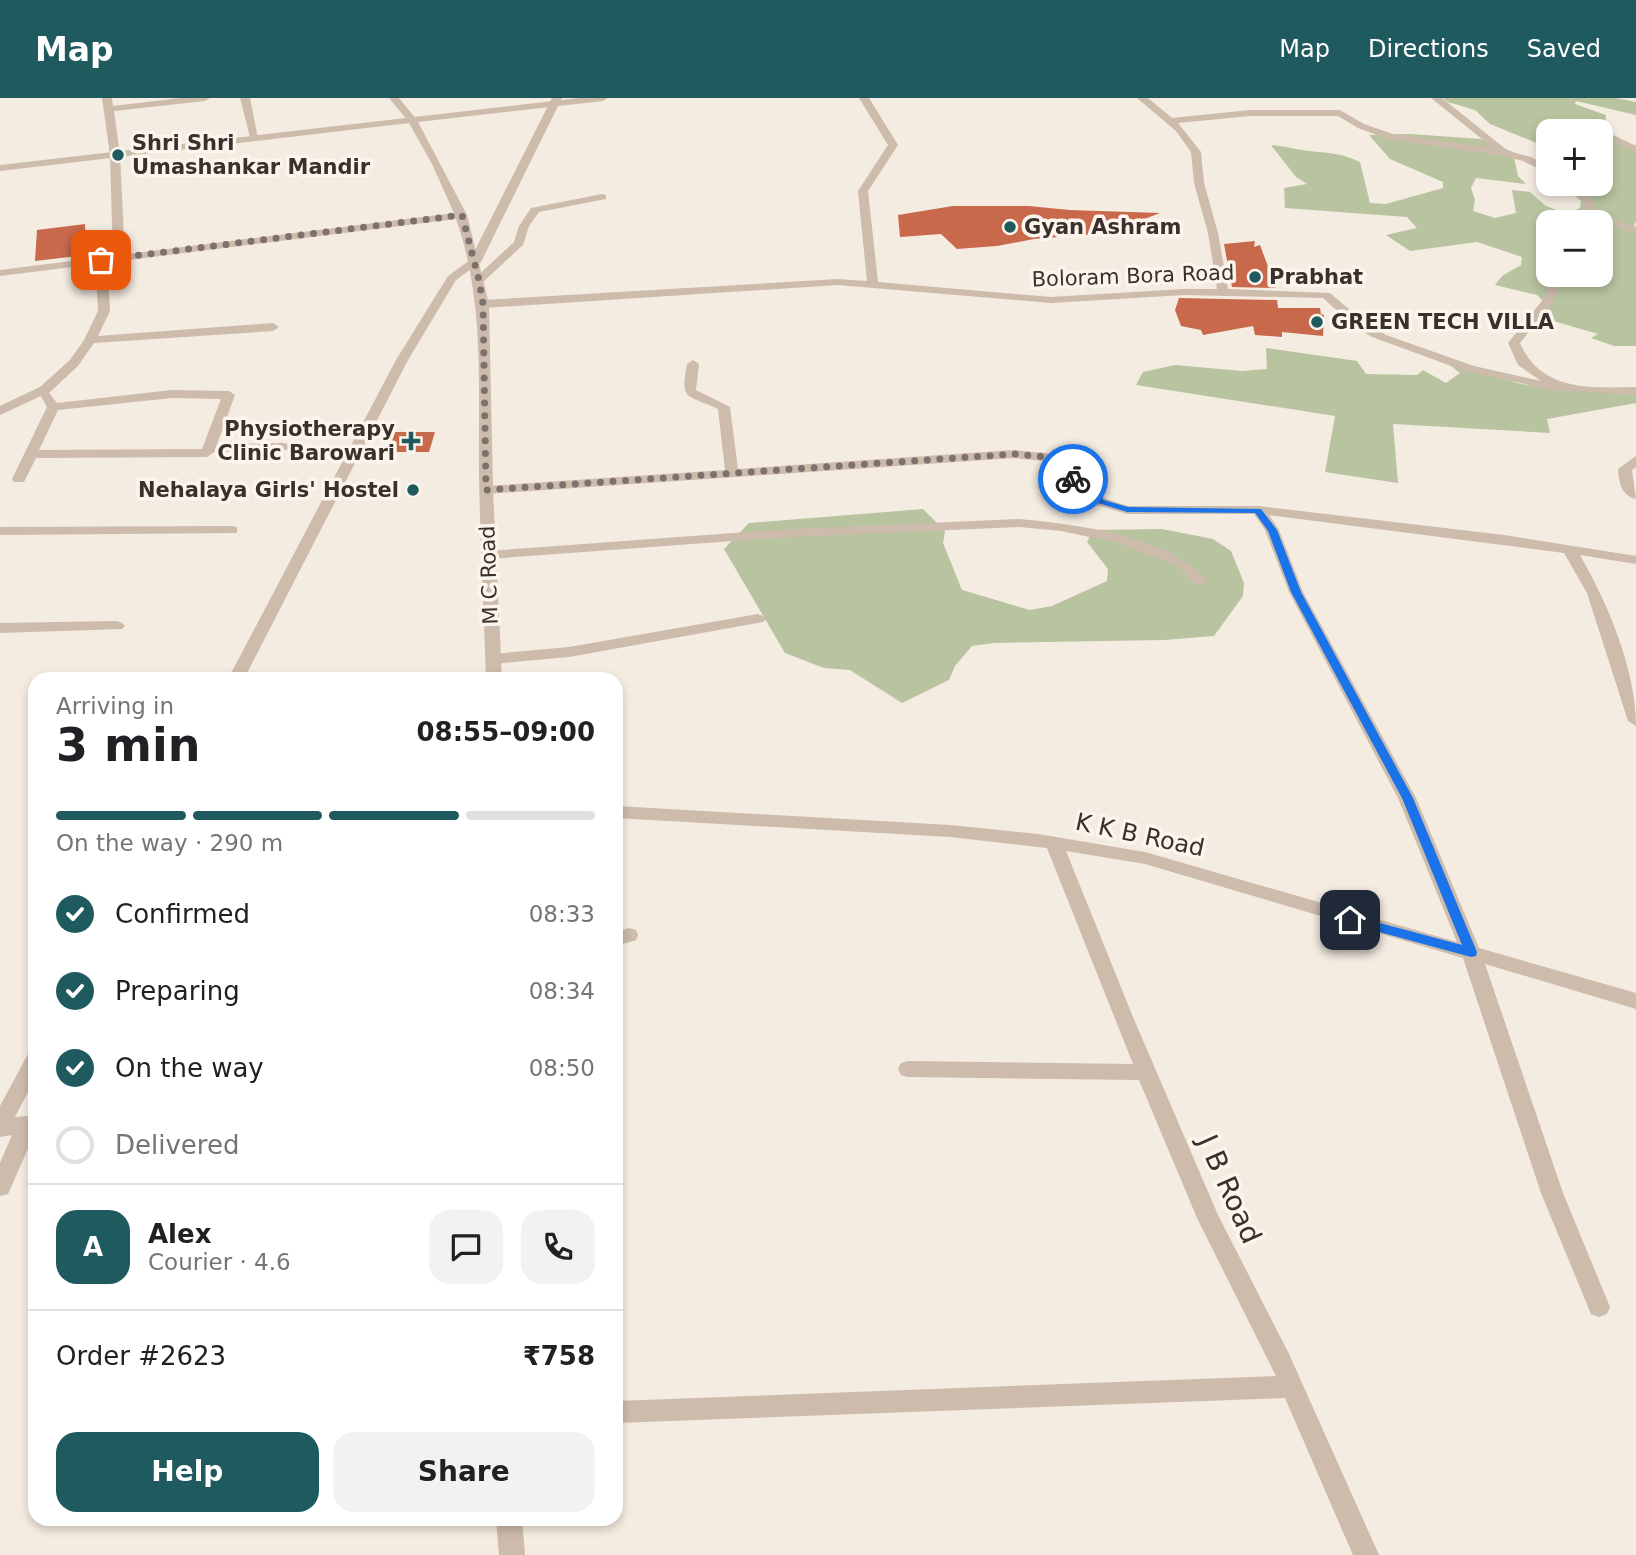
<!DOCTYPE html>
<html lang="en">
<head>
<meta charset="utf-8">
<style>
	:root { --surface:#fff; --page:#f2f2f2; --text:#202124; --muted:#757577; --line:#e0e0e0; --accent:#1f5a5e }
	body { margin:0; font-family:"DejaVu Sans",sans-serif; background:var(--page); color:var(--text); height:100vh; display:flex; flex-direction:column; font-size:26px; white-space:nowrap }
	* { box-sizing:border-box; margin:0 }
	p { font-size:23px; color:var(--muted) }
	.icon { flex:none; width:38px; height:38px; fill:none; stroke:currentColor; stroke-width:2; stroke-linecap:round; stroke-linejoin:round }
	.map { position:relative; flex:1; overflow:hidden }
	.sheet { position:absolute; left:28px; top:574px; width:595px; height:854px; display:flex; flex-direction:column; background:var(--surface); border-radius:21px; box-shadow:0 4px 10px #0003 }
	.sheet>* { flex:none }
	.tools { position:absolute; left:1536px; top:21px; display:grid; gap:14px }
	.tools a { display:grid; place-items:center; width:77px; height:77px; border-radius:14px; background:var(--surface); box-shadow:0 4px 10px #0003; font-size:35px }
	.pin { position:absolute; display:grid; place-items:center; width:60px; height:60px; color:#fff; margin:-30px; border-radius:14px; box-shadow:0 4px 10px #0006 }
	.courier { position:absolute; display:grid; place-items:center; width:70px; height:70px; margin:-35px; border:5px solid #1a73e8; border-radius:50%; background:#fff; color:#222; box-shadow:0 2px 9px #0007 }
	.head em { font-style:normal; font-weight:800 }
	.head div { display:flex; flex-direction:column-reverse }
	.head { display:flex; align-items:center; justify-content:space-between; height:119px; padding:0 28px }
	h1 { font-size:46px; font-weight:800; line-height:52px }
	.bar { display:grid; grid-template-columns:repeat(4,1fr); gap:10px 7px; align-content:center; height:84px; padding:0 28px }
	.bar i { height:9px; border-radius:5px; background:var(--line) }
	.bar .selected { background:var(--accent) }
	.bar p { grid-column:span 4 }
	.line { display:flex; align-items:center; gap:18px; padding:0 28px; border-top:2px solid var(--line) }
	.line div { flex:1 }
	.round { display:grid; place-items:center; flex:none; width:74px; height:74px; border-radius:21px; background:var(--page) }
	ol { padding:0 28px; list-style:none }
	li { display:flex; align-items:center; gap:21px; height:77px }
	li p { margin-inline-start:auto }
	li .icon { padding:7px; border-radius:50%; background:var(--accent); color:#fff; stroke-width:4 }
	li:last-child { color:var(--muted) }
	li i { width:38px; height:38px; border:4px solid var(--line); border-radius:50% }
	.action { display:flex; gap:14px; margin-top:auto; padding:14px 28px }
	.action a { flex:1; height:80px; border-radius:21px; background:var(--accent); color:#fff; font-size:28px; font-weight:800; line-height:80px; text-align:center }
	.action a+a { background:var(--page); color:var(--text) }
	header { display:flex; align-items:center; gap:42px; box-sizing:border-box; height:98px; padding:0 35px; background:var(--accent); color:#fff }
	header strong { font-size:33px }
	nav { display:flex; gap:38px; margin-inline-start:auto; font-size:24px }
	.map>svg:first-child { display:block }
	.green { fill:#b8c4a0; fill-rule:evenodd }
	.building { fill:#c8694b }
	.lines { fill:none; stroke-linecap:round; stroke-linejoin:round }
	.minor { fill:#cdbbac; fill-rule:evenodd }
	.tertiary { fill:#cdbbac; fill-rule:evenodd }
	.route { fill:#1a73e8 }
	.done { stroke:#7c716b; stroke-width:7; stroke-dasharray:0 12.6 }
	.poi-dot { fill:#1f5a5e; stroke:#fbf5ee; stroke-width:2.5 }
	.labels { text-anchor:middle; stroke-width:7; stroke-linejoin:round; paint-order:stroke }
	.far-poi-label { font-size:21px; font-weight:bold; fill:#3b302b; stroke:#fbf5ee; text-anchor:start }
	.far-street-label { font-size:21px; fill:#3b302b; stroke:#fbf5ee }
	.street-label { font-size:24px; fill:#3b302b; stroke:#fbf5ee }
	.near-street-label { font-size:28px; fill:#3b302b; stroke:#fbf5ee }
</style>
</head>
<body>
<header>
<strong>Map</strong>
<nav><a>Map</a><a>Directions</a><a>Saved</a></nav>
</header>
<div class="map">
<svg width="1636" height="1457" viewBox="0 0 1636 1457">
	<rect width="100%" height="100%" fill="#f4ebe1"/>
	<path class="green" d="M1443 0H1616L1636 4V17L1576 3 1575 6 1606 17 1604 35 1618 46 1636 47V123L1633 130 1636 131V248H1614L1591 240 1598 236 1550 222 1542 212 1545 205 1537 197 1495 187 1502 178 1521 167 1522 159 1477 144 1410 153 1386 137 1417 130 1407 119 1285 110 1284 90 1307 86 1296 79 1271 47C1285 48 1297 52 1310 53 1334 56 1337 54 1360 64L1370 105 1386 106 1443 90V84L1390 61 1369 37 1410 36 1481 41 1513 54 1518 78 1526 86 1476 80 1471 90 1475 102 1473 113 1495 120 1516 115 1512 92 1530 94 1546 108 1567 116 1580 110 1581 103 1562 86H1601V33H1549V50L1490 26 1475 12 1448 4ZM1549 124H1601V177H1549Z
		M1266 250 1357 263 1366 276 1417 277 1423 272 1446 285 1460 275 1447 265 1521 286 1551 291 1636 293V305L1547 321 1550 335 1393 326 1398 385 1325 374 1335 318 1136 287 1143 274 1175 267 1242 273 1267 271Z
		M923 411 945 433 943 445 962 492 1030 512 1052 508 1107 483 1108 471 1087 444 1093 432 1162 431 1213 441 1231 453 1244 485 1243 498 1214 538 1164 542 994 545 972 548 955 568 949 582 902 605 850 572 824 570 785 555 724 451 749 425Z"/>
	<path class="building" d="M953 108H1029L1069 112 1160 115 1108 135 1034 141 997 148 957 151 941 136 900 139 898 117Z
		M85 126 86 157 35 163 37 132Z
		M1255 143 1254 149 1260 147 1276 190 1232 189 1224 146Z
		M1179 200 1277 202 1278 210H1320L1321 216 1324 217 1323 238 1282 234V239L1255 237 1253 228 1203 237 1201 232 1181 228 1175 212Z
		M395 334H435L429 354H388Z"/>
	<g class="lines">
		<path class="minor" d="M102 0H112L113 8 180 0H210L205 3 114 13 120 57 125 159 119 162 113 159 110 57Z
			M240 0H250L258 41 250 39Z
			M389 0H399L417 22 415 24H409Z
			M552 0H562L481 164 456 182 408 262 244 581H228L396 262 448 178 470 162Z
			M859 0H869L898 47 868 93 878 184 1051 199 1184 191H1217L1208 135 1194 85 1191 54 1176 33 1137 0H1148L1172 20 1250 12H1340L1364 26 1393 36 1493 50 1431 0H1442L1508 53 1531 59 1549 69V76L1523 63 1504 58 1388 41 1358 30 1338 18H1250L1178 25 1201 54 1204 85 1218 135 1228 191 1330 195 1363 223 1386 237 1474 268 1541 283 1518 267 1508 245 1541 204 1556 177H1566L1552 205 1520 245C1541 294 1591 290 1636 289V297L1552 292 1465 273 1372 239 1354 228 1323 200 1184 197 1051 205 838 187 483 210 477 206 483 202 838 181 867 183 858 93 888 47Z
			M1611 36 1636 48V55L1608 41 1606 39Z
			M1564 86C1585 85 1590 97 1598 115L1636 129V136L1590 119 1580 97Z
			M602 96 606 97V101L539 114 529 128 523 147 483 184 473 182 514 144 519 128 531 110Z
			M101 159 107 162 110 213 98 238 273 225 279 229 273 233 94 245 78 268 49 295 57 305 172 292 229 293 235 297 217 346 283 345 288 346V352L214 354 207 359 36 360 24 384H14L12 381 47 309 41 298 0 317V308L40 289 70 262 84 242 98 213 95 162ZM172 300 221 301 202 351 39 352 58 312Z
			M693 262 699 266 696 292 730 309 738 371 1014 352 1053 356 1106 401 1128 408H1258L1504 437 1636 458V466L1580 457C1608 506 1636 572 1636 628L1628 623 1587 495 1564 455 1269 417 1279 432 1303 494 1416 700 1479 850 1636 895V911L1485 866 1563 1095 1610 1209 1607 1216 1599 1219 1591 1216 1541 1095 1463 860 1145 766 1066 753 1133 919 1218 1117 1289 1256 1379 1457H1353L1285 1300 616 1325V1303L1276 1278 1197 1120 1139 982 908 979 901 977 898 971 901 965 908 963 1133 966 1047 750 950 739 616 720V708L950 727 1038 736 1145 754 1457 844 1398 700 1289 494 1265 432 1254 416H1127L1096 407 1044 363 1014 360 486 396 479 392 486 388 725 372 718 311C686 296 680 303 687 266Z
			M1636 358V369L1632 372 1636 401C1621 397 1619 385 1618 371Z
			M1019 421C1074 426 1173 438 1208 484L1201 488 1196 487 1177 468 1118 445 1061 433 1019 429 773 440 489 461 482 457 489 453 773 432Z
			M232 428 237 429V435L0 437V429Z
			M758 516 763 518 766 521 763 524 569 559 493 566 485 561 493 556 569 549Z
			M117 523 122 525 125 528 122 531 0 535V525Z
			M629 830 636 832 638 837 636 842 616 848V834Z
			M35 954V981L7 1034 0 1037V1008L28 956Z"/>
		<path class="tertiary" d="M579 0H608L603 3 418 24 467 117 489 206 493 392 502 581H486C484 512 480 443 479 374 478 289 485 202 456 121L0 178V172L454 115 432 66 409 25 0 73V67Z
			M35 1017V1035L8 1096 0 1098V1065L12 1037 0 1039V1021Z
			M496 1421H522L525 1457H499Z"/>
	</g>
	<path class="route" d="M1070 379H1076L1104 402 1128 409 1261 411 1277 432 1301 494 1413 700 1477 854 1476 858 1471 859 1350 826 1344 822 1350 817 1462 847 1402 700 1291 494 1268 433 1255 415 1127 414 1098 405 1070 383Z"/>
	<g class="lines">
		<path class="done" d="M101 162 462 117 479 182 483 206 486 392 1014 356 1048 359 1073 381"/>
	</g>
	<g class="poi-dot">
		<circle cx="118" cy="57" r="7"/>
		<circle cx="1010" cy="129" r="7"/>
		<circle cx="1255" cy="179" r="7"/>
		<circle cx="1317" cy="224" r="7"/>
		<path d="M407.5 332.5h7v7h7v7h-7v7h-7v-7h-7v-7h7z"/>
		<circle cx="413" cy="392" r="7"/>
	</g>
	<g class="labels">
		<g class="far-poi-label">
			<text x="132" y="52">Shri Shri<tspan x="132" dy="24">Umashankar Mandir</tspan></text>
			<text x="1024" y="136">Gyan Ashram</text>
			<text x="1269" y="186">Prabhat</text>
			<text x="1331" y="231">GREEN TECH VILLA</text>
			<text x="395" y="338" text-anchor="end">Physiotherapy<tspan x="395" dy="24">Clinic Barowari</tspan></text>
			<text x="399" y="399" text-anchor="end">Nehalaya Girls' Hostel</text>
		</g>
		<g class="far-street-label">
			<text transform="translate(1133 178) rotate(-2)" y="7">Boloram Bora Road</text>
			<text transform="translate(489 477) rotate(-92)" y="7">M C Road</text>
		</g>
		<g class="street-label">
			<text transform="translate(1140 737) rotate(12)" y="8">K K B Road</text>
		</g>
		<g class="near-street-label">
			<text transform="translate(1230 1091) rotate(66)" y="10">J B Road</text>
		</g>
	</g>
</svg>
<div class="tools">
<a>+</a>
<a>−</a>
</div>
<div class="pin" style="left:101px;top:162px;background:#ea580c"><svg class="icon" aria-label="bag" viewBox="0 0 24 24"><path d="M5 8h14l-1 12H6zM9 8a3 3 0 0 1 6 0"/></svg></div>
<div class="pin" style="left:1350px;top:822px;background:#1f2937"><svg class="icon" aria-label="home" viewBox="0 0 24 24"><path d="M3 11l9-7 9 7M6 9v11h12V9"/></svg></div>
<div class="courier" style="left:1073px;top:381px"><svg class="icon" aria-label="bike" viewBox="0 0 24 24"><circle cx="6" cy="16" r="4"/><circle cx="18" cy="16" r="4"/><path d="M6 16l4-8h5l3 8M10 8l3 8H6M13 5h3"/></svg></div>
<section class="sheet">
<div class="head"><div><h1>3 min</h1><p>Arriving in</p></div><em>08:55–09:00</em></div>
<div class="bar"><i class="selected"></i><i class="selected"></i><i class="selected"></i><i></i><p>On the way · 290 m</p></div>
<ol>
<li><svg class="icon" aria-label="check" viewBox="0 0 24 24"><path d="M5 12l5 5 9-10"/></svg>Confirmed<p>08:33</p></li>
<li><svg class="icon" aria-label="check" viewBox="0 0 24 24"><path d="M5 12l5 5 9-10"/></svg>Preparing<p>08:34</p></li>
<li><svg class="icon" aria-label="check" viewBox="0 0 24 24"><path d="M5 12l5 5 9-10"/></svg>On the way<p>08:50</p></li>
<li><i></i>Delivered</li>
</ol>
<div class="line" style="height:126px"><b class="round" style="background:var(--accent);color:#fff">A</b><div><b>Alex</b><p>Courier · 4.6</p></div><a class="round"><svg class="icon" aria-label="chat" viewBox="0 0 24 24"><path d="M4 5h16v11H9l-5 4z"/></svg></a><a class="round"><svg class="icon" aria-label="phone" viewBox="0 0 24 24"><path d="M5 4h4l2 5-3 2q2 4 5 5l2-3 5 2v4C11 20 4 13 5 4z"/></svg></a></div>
<div class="line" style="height:91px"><div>Order #2623</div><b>₹758</b></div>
<div class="action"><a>Help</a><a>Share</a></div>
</section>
</div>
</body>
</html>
